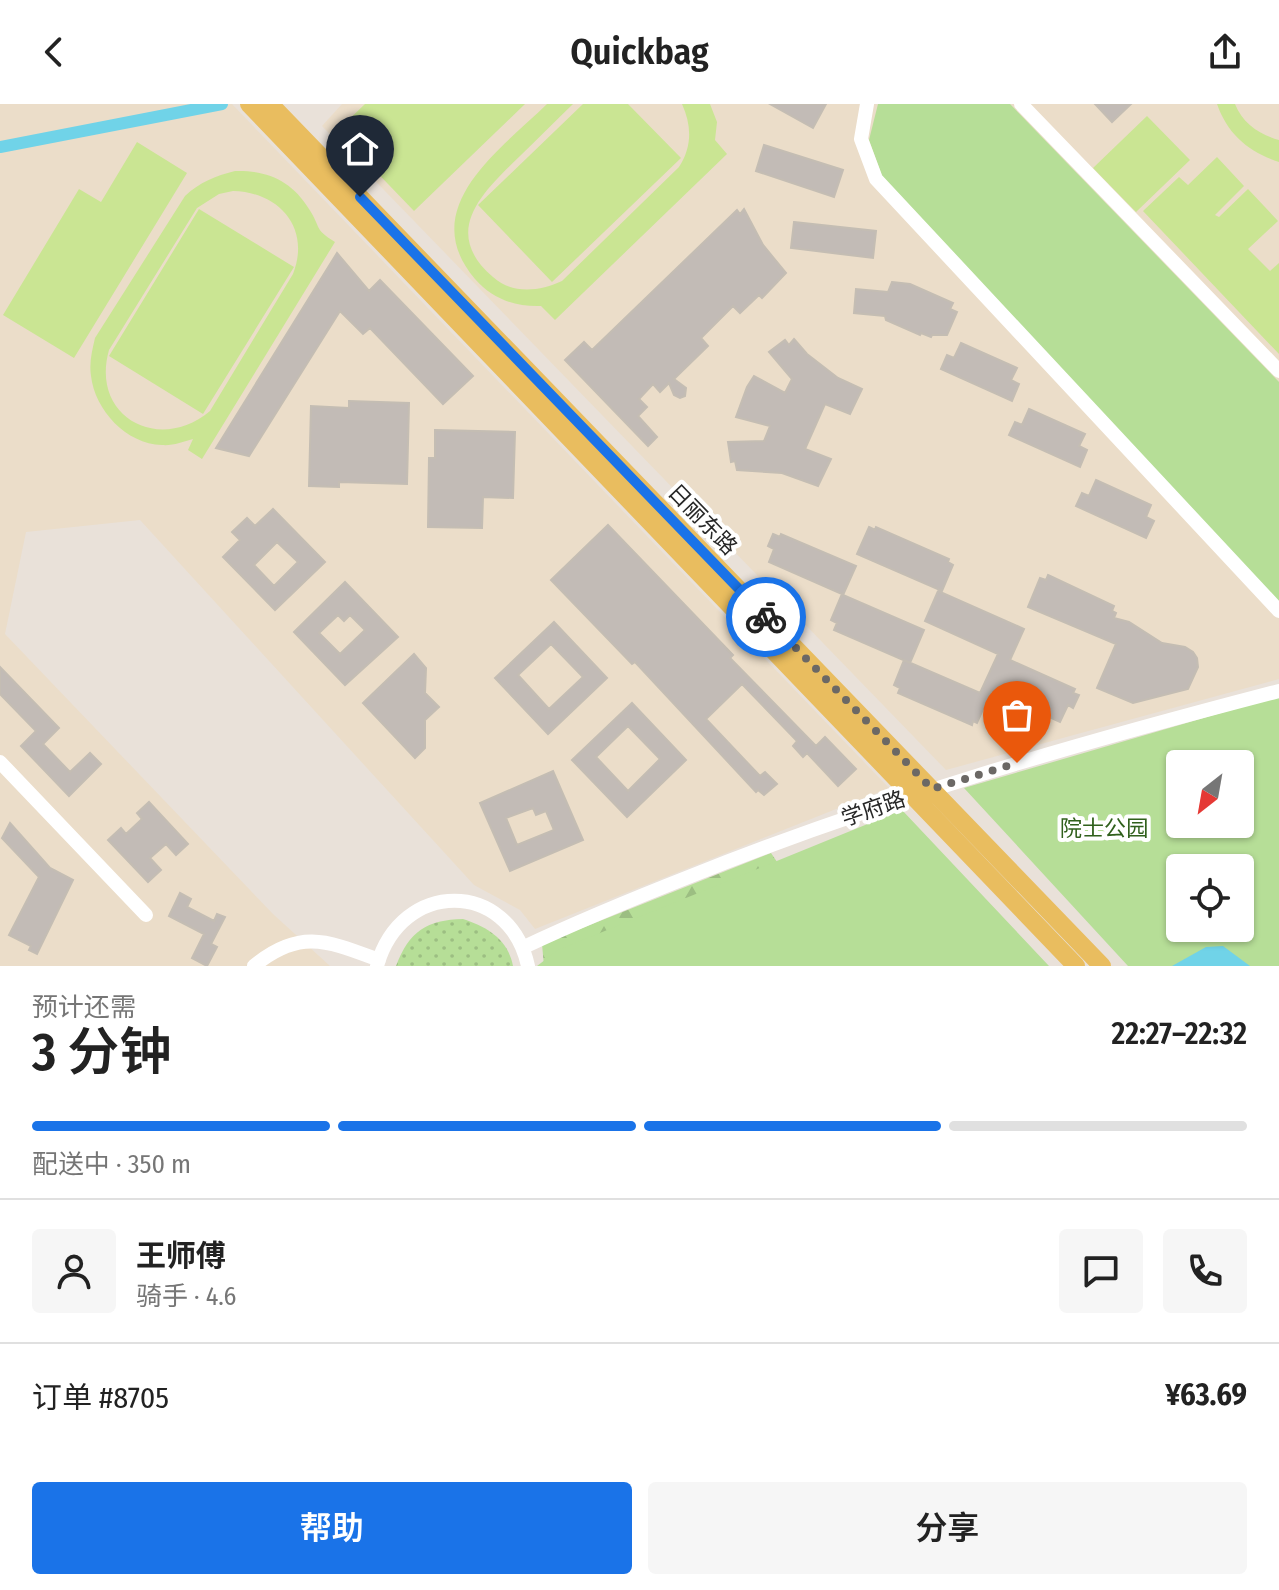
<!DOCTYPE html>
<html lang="zh">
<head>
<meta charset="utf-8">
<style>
	:root { --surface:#fff; --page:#f6f6f6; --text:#222; --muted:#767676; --line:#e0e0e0; --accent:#1a73e8 }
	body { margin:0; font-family:"Fira Sans Condensed","Noto Sans SC",sans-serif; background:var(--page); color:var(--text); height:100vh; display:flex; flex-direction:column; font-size:30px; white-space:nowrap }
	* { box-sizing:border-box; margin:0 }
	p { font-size:26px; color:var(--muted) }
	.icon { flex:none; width:44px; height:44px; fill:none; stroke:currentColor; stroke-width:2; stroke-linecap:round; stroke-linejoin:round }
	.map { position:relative; height:862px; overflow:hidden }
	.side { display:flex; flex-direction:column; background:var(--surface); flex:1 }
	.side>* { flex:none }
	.needle { width:52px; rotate:211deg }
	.fabs { position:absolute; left:1166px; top:646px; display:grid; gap:16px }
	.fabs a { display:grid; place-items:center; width:88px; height:88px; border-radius:8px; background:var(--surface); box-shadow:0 2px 6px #0004; font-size:40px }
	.pin { position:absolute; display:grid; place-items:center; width:68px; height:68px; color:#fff; margin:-82px -34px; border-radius:50% 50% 50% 0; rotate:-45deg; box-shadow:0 0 8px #0007 }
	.pin .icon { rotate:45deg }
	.courier { position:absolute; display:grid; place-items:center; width:80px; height:80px; margin:-40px; border:6px solid #1a73e8; border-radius:50%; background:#fff; color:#222; box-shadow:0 2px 10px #0007 }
	.overview em { font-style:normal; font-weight:600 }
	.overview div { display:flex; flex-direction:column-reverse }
	.overview { display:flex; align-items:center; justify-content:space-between; height:136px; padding:0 32px }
	h1 { font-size:52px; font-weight:600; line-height:60px }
	.bar { display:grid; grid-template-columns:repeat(4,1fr); gap:12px 8px; align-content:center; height:96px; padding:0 32px }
	.bar i { height:10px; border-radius:6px; background:var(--line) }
	.bar .active { background:var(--accent) }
	.bar p { grid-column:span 4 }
	.line { display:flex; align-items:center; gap:20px; padding:0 32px; border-top:2px solid var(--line) }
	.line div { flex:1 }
	.round { display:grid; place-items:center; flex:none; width:84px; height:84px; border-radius:8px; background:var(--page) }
	.primary-button { display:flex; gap:16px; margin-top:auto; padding:16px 32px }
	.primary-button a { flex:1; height:92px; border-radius:8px; background:var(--accent); color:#fff; font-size:32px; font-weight:600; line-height:92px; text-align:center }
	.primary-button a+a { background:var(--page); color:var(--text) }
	header { display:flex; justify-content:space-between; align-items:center; height:104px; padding:0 32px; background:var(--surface); font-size:36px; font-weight:600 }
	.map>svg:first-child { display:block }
	.education { fill:#ebddc9 }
	.grass { fill:url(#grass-dots) }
	.forest { fill:url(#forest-firs) }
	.park { fill:#b6de97; fill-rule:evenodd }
	.pitch { fill:#cae593; fill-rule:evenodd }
	.water { fill:#70d3e8 }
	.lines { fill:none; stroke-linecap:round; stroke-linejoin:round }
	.canal { stroke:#70d3e8; stroke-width:12 }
	.building { fill:#c2bbb6; stroke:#c4bdb3; stroke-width:2; fill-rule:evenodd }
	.minor { stroke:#fff; stroke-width:14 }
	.major { stroke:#e9bd5f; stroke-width:18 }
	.done { stroke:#6b6865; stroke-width:8; stroke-dasharray:0 14.4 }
	.route { stroke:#1a73e8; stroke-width:10 }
	.labels { text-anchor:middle; stroke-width:8; stroke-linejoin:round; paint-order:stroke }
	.street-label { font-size:22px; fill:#272727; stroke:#fff }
	.park-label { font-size:22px; fill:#30601c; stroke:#fff }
</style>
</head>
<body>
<header><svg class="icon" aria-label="back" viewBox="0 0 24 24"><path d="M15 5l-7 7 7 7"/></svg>Quickbag<svg class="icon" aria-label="share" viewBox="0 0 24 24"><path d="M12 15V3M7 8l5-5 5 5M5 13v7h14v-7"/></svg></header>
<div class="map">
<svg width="1279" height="862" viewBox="0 0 1279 862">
	<defs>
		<pattern id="grass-dots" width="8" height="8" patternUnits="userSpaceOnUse" patternTransform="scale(2)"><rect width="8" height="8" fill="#b6de97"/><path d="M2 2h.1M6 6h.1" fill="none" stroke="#9cbe82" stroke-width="1.8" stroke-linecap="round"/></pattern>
		<pattern id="forest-firs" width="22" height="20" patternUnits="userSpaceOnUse" patternTransform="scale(2)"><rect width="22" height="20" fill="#b6de97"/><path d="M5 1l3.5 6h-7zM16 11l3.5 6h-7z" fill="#9cbe82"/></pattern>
	</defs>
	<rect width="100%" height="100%" fill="#e9e1d9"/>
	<path class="education" d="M0 0H232L889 684 535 825 520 806 474 781 140 416 26 428 5 530 273 810 330 862H0Z
		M342 0H1279V575L946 666 322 22Z"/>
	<path class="grass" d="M463 815C487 823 508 835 513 862H396C409 827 427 816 463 815Z"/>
	<path class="forest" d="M771 749 811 808 544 862 542 840Z"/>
	<path class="park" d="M878 0H1010L1279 278V498L882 72 869 36Z
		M1279 592V862H1128L964 684ZM1180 660H1240V720H1180ZM1180 764H1240V824H1180Z
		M902 706 1049 862H537L558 846Z"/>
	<path class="pitch" d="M365 0H525L414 107 337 27Z
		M547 0H573C555 17 538 35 520 52 485 86 439 127 493 173 513 191 540 187 562 177L679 63C692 43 692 22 682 0H710L717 18 715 36 727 50 555 216 541 202C516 203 492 195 475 175 415 104 500 46 547 0Z
		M583 0H628L681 54 552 178 478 101Z
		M1217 0H1235C1243 20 1259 30 1279 36V58C1249 48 1228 31 1217 0Z
		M1147 12 1190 56 1136 108 1093 64Z
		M137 38 187 69 74 254 3 211 79 85 101 98Z
		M1217 53 1244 82 1215 111 1219 113 1248 85 1278 117 1248 145 1270 167 1279 159V250L1143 107 1179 73 1188 81Z
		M235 67C267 66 292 77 309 105 322 125 313 124 335 138L202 355 188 346 193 335C183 338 172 342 162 341 126 340 95 306 91 272 89 259 92 247 95 234L185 92C200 78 215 72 235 67ZM233 87C279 88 311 124 293 170L210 307C159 350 90 313 109 246L197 104 219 90Z
		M199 105 294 163 203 310 109 252Z"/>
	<path class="water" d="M1223 842 1250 862H1172L1206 843Z"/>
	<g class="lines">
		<path class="canal" d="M0 43 222 0"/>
	</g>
	<path class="building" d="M770 0H826L813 24Z
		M1095 0H1131L1112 18Z
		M764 41 843 66 834 93 756 67Z
		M744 105 763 141 786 169 762 194 759 191 740 209 733 202 701 234 708 242 674 275 686 284 685 292 680 294 674 291 669 279 660 288 653 280 639 295 647 303 638 312 657 333 648 342 565 256 584 238 592 246 737 106 740 110Z
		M794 118 876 127 873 154 791 144Z
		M337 149 369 187 380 176 473 272 443 300 370 224 363 230 340 207 249 352 216 344Z
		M892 178 910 180 953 199 950 205 957 208 947 231H932L931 233 921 229 920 231 886 216 885 212 854 209 856 185 888 188Z
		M794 235 807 250 838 274 862 285 850 310 825 300 805 345 831 355 818 382 782 369 737 366 735 357 731 358 728 338 764 337 770 322 736 313 747 283 754 272 785 289 792 275 769 248 785 236 789 241Z
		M961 239 1017 264 1011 276 1019 280 1012 297 941 265 947 251 954 254Z
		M349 297 409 299 407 380 339 378V383L309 382 311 302 349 304Z
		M1029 305 1085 330 1079 342 1087 346 1080 363 1009 331 1015 318 1022 321Z
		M435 326 515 328 513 394 483 393 482 424 428 423 429 354H435Z
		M1096 376 1151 401 1146 413 1154 417 1146 434 1076 402 1082 389 1089 392Z
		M273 405 325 458 275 506 223 453 240 436 232 428 247 414 255 422ZM277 438 298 458 274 482 254 461Z
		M608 421 733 551 730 554 816 642 825 633 856 665 838 682 807 649 803 653 793 642 797 637 742 580 706 615 760 672 765 668 777 680 764 691 758 686 756 688 635 558 632 560 551 476Z
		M869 423 875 426 876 423 949 455 948 458 953 461 942 487 857 450Z
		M773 430 780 433 781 430 856 462 843 491 924 526 910 559 834 526 837 519 831 516 842 490 769 458 774 445 768 442Z
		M1048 471 1114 502 1112 507 1116 509 1114 514 1129 518 1162 539 1185 543 1193 548 1197 554 1198 563 1188 585 1133 599 1097 584 1116 540 1028 503 1040 474 1046 476Z
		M345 478 398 533 345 581 294 528ZM338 511 344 517 350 511 365 526 340 550 319 529Z
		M938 487 1024 525 1010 556 1075 585 1073 589 1079 591 1073 604 1068 601 1060 618 991 587 977 619 973 617 972 621 898 589 900 584 894 581 904 556 980 589 998 550 925 517Z
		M554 518 607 574 548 630 495 574ZM551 540 583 573 549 605 518 571Z
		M414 550 426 564 425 589 439 603 425 616V644L415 654 363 599Z
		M0 563 59 624 43 640 70 668 90 649 101 660 69 692 21 642 36 627 0 590Z
		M632 599 686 656 627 713 572 656ZM628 622 660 655 628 687 596 653Z
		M553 667 583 736 510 767 480 699ZM533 704 536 711 546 707 554 726 517 741 506 714Z
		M149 698 188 740 176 751 166 740 150 754 161 766 148 778 108 736 121 724 126 730 142 715 137 709Z
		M10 719 50 764 73 776 37 850 29 846 31 842 9 831 39 773 2 734Z
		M180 789 191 795 187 803 214 817 217 810 225 813 211 840 217 843 207 862 192 854 204 830 169 812Z"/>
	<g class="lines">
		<path class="minor" d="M867 0 861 35 876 75 1279 507
			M1021 0 1279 267
			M0 658 146 811
			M524 843C579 817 635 794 691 772 883 695 1079 639 1279 587
			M254 862C300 824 328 837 379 856
			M377 862C401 775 509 775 528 862"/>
		<path class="major" d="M249 0 1076 862
			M270 0 1102 862"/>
	</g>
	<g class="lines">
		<path class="done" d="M766 513 932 685 1017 659"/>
		<path class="route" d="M360 93 766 513"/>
	</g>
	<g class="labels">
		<g class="street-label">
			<text transform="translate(703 415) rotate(46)" y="8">日丽东路</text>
			<text transform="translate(873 704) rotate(-19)" y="8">学府路</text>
		</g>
		<g class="park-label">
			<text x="1104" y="732">院士公园</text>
		</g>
	</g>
</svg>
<div class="fabs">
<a><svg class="needle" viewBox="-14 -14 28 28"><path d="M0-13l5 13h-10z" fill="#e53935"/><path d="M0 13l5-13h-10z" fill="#767676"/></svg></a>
<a><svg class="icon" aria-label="locate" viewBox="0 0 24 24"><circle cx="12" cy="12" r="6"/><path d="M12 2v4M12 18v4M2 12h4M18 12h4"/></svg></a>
</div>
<div class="pin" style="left:1017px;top:659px;background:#ea580c"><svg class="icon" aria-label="bag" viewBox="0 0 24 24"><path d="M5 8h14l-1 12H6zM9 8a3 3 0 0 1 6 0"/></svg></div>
<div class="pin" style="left:360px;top:93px;background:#1f2937"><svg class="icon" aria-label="home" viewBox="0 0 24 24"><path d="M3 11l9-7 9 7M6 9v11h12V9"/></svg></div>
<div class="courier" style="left:766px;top:513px"><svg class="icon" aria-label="bike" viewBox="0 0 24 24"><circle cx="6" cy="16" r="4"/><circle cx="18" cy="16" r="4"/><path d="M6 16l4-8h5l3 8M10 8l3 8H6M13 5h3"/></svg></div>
</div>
<section class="side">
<div class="overview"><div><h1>3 分钟</h1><p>预计还需</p></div><em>22:27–22:32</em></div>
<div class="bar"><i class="active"></i><i class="active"></i><i class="active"></i><i></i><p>配送中 · 350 m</p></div>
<div class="line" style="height:144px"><a class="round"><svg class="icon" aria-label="person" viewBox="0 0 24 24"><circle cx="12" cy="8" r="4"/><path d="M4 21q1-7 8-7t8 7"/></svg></a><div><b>王师傅</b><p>骑手 · 4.6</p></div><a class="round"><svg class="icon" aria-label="chat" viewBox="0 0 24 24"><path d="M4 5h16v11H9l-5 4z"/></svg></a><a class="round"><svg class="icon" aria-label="phone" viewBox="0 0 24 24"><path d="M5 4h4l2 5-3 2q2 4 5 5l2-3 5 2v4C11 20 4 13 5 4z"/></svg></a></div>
<div class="line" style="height:104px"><div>订单 #8705</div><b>¥63.69</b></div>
<div class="primary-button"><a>帮助</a><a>分享</a></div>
</section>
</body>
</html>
